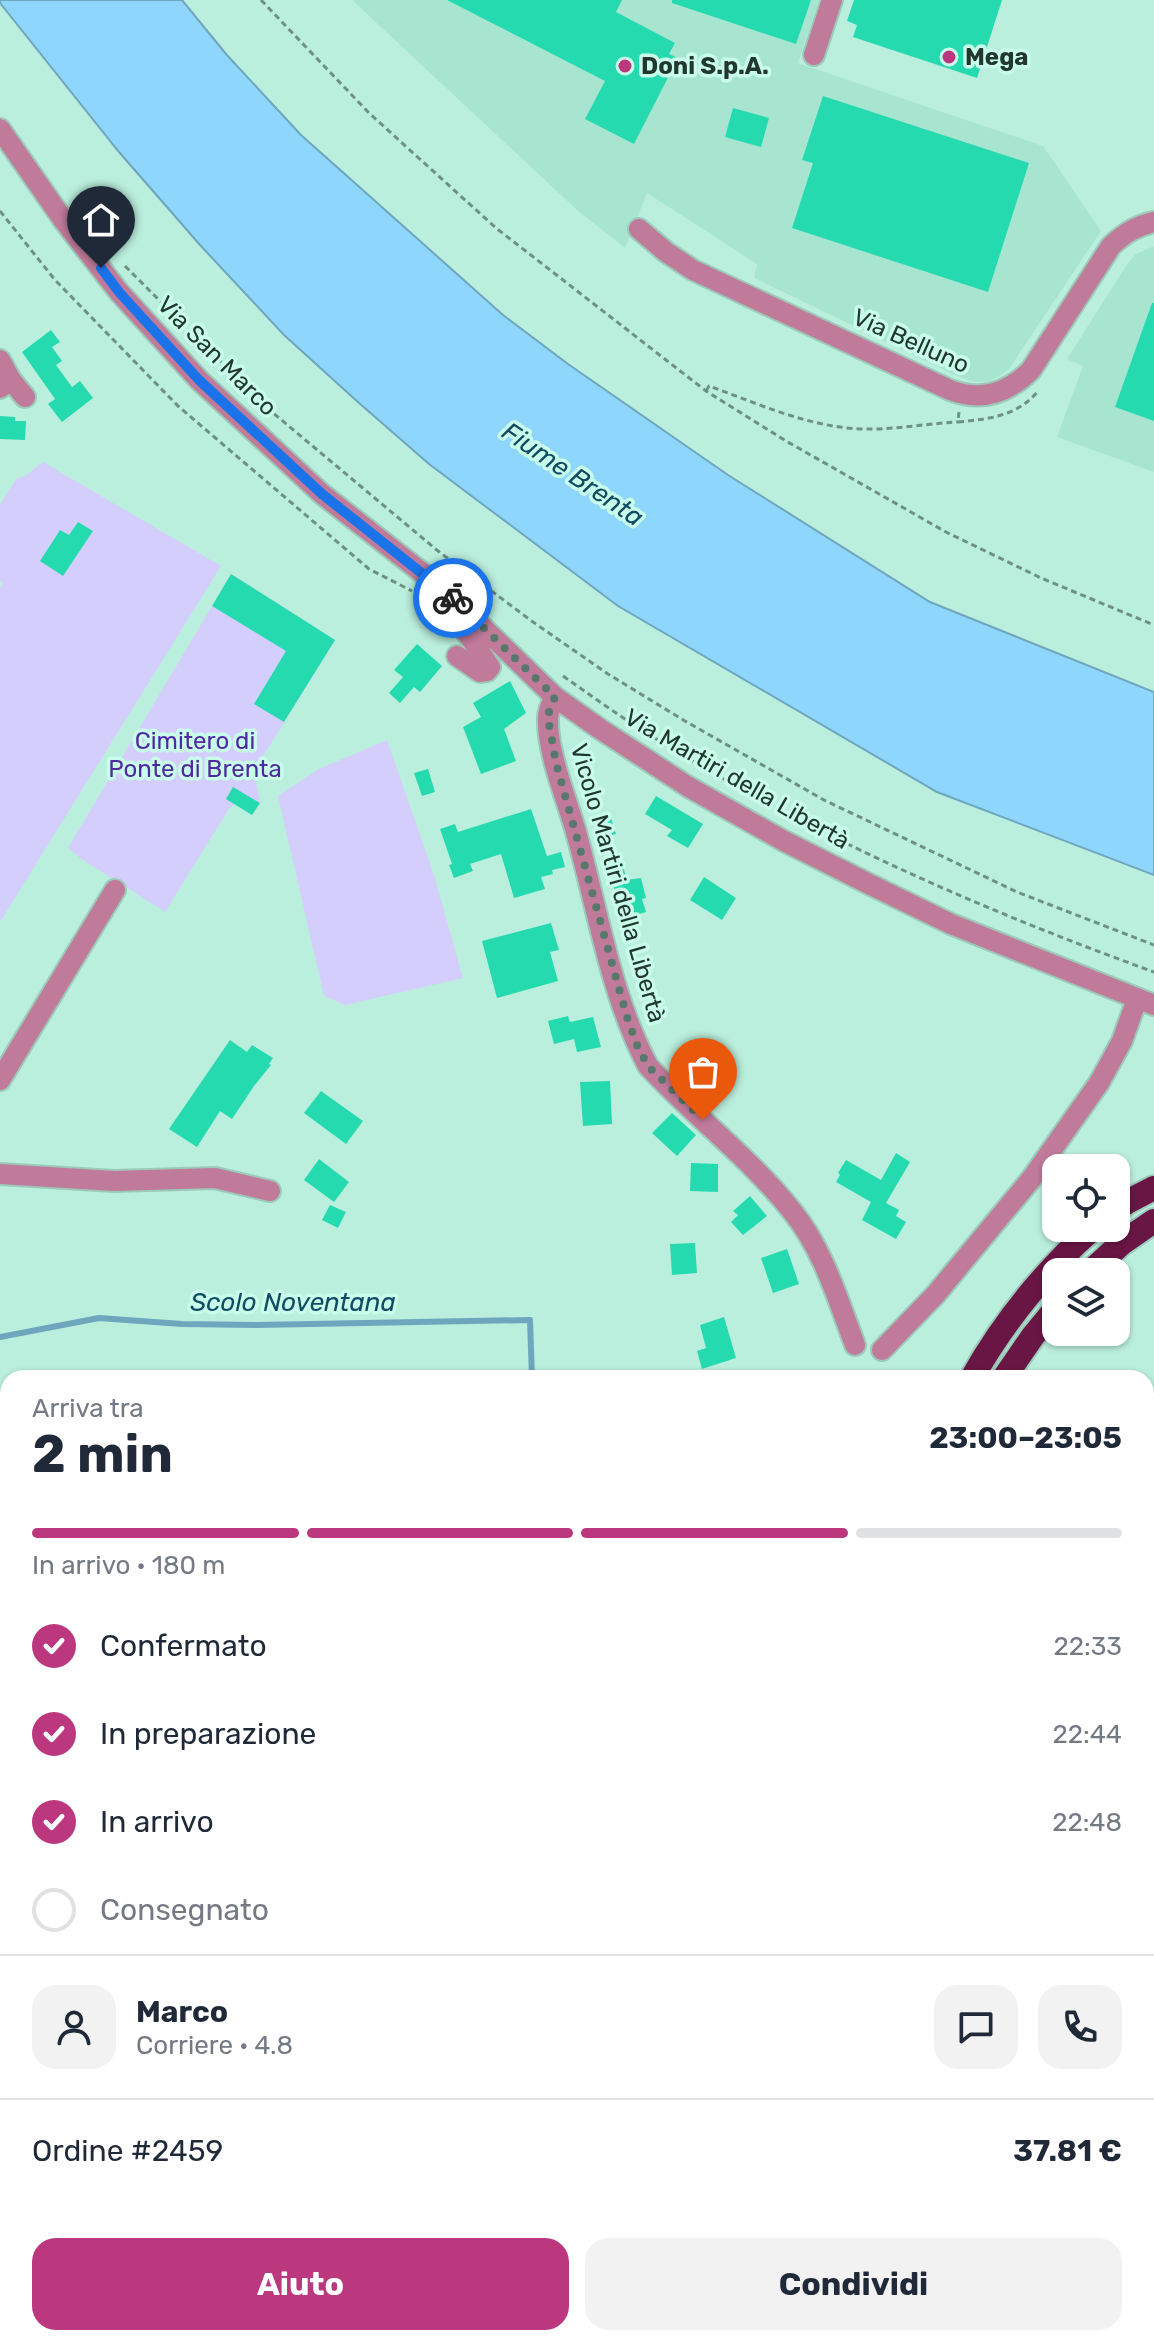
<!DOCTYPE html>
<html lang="it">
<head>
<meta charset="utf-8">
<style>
	:root { --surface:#fff; --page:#f2f2f3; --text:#1f2937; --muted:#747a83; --line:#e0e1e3; --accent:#bb387e }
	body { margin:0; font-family:Rubik,sans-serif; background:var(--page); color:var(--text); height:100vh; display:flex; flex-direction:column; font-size:30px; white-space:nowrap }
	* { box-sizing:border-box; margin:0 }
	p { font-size:26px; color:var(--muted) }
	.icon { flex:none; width:44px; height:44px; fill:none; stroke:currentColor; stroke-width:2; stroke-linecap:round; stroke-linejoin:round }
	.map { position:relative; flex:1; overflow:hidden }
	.panel { position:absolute; left:0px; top:1370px; width:1154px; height:976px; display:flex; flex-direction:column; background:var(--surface); border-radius:24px 24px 0 0; box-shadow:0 2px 6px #0004 }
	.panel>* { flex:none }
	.buttons { position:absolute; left:1042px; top:1154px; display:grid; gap:16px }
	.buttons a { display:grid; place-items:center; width:88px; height:88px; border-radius:16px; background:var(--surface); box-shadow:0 2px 6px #0004; font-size:40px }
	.pin { position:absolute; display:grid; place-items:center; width:68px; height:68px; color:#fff; margin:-82px -34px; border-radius:50% 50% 50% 0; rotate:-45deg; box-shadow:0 0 8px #0007 }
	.pin .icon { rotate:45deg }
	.courier { position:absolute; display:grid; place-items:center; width:80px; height:80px; margin:-40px; border:6px solid #1a73e8; border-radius:50%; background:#fff; color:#222; box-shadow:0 2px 10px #0007 }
	.head em { font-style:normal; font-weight:700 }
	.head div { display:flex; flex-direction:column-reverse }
	.head { display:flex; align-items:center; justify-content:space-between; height:136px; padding:0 32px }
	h1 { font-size:52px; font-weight:700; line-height:60px }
	.bar { display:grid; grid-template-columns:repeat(4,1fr); gap:12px 8px; align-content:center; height:96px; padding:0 32px }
	.bar i { height:10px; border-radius:6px; background:var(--line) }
	.bar .on { background:var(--accent) }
	.bar p { grid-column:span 4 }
	.line { display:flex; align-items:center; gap:20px; padding:0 32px; border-top:2px solid var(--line) }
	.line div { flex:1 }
	.round { display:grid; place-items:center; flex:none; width:84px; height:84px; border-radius:24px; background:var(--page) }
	ol { padding:0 32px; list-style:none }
	li { display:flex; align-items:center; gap:24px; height:88px }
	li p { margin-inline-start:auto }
	li .icon { padding:8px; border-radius:50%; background:var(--accent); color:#fff; stroke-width:4 }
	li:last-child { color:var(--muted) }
	li i { width:44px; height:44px; border:4px solid var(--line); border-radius:50% }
	.button { display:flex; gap:16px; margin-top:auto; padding:16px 32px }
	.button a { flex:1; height:92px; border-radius:24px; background:var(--accent); color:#fff; font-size:32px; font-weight:700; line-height:92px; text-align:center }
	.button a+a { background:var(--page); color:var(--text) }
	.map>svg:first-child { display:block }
	.built { fill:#a8e5d1 }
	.green { fill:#d4cefc }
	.water { fill:#8ed6fb; stroke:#6ea6be; stroke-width:2 }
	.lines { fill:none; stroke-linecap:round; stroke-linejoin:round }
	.stream { stroke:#6ea6be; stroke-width:6 }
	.building { fill:#26dab0 }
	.minor-casing { stroke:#9ccaba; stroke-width:24 }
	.highway-casing { stroke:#9ccaba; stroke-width:28 }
	.path { stroke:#6d9185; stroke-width:3; stroke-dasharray:6 4; stroke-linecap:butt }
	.minor { stroke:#c07b9a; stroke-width:20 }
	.highway { stroke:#6a1644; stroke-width:24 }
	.done { stroke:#58776d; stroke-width:8; stroke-dasharray:0 14.4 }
	.route { stroke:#1a73e8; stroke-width:10 }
	.poi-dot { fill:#bb387e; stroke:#c8fdea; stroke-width:3 }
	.labels { text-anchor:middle; stroke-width:7; stroke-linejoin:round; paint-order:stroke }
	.poi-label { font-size:24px; font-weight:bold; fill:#223730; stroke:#c8fdea; text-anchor:start }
	.street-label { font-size:24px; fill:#223730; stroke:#c8fdea }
	.park-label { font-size:24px; fill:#50289f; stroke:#c8fdea }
	.water-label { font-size:26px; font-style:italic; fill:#104b64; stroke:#c8fdea }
</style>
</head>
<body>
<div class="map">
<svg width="1154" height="2346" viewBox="0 0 1154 2346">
	<rect width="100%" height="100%" fill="#bbefdd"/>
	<path class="built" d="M352 0H819L798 63 1043 146 1101 231 1009 369 1000 376 989 381 975 382 959 377 754 278 757 264 647 193 625 248 577 210Z
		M1152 247H1154V472L1057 437 1083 366 1067 359 1126 266 1136 254Z"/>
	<path class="green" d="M43 462 221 566 0 922V588L3 583 0 582V505L16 479 25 476Z
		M231 574 335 640 254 771 260 803 252 815 234 804 229 809 165 912 80 858 68 848Z
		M387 740 434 875 463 978 345 1005 324 996 278 796 319 769Z
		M1146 2294 1154 2313V2346H1038L1037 2338H1146Z
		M868 2338H962L964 2346H859Z"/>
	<path class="water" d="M0 0H182L226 54 301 135 503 315 568 364 728 475 930 602 1154 692V875L937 792 618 606 429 464 359 403 284 335 200 245 119 152 0 3Z"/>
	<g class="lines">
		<path class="stream" d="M0 1337 99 1318 182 1324 257 1325 530 1320 532 1378
			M562 2338 565 2346"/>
	</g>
	<path class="building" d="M447 0H622L616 12 675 43 669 54 678 58 634 144 585 119 605 81Z
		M672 0H811L796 44 672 3Z
		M854 0H1002L977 78 853 37 857 25 847 21Z
		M823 96 1029 163 988 292 792 228 813 163 802 160Z
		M733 108 769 118 761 147 725 137Z
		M1152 303H1154V421L1115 407Z
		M51 330 60 342 52 347 62 361 56 365 72 387 80 381 93 398 62 422 48 404 55 399 22 352Z
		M0 416 15 417V421H26L25 440 0 439Z
		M78 522 93 531 63 576 40 561 60 530 69 535Z
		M231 574 335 640 284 722 254 704 286 651 212 606Z
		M417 644 442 666 420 692 414 687 400 703 389 693 403 677 394 670Z
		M510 681 526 713 504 729 516 761 481 774 463 727 481 717 473 703Z
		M428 769 435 792 422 796 414 773Z
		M233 787 260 803 252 815 226 799Z
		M656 796 703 824 688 848 667 836 672 830 645 814Z
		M531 809 547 856 561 852 565 867 552 870 553 874 541 877 545 889 514 898 501 854 470 864 473 871 454 878 449 865 452 864 440 829 455 824 458 832Z
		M610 815 616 834 601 838 595 820Z
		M620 856 627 880 641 878 646 898 642 899 646 912 622 919 607 861Z
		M704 877 736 898 722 920 690 900Z
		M551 923 559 950 550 952 558 981 497 998 482 941Z
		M568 1016 570 1022 593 1017 601 1047 577 1052 574 1039 554 1044 548 1021Z
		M230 1040 247 1052 252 1045 273 1058 269 1064 271 1065 254 1086 232 1119 220 1111 197 1147 169 1129Z
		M610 1081 612 1124 583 1126 580 1082Z
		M321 1091 363 1121 346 1144 304 1113Z
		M672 1113 696 1135 677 1156 652 1133Z
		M896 1153 910 1162 886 1203 899 1210 896 1216 906 1222 896 1239 862 1220 871 1202 836 1182 840 1175 838 1173 846 1160 881 1180Z
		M319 1159 349 1182 334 1202 304 1180Z
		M691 1163 718 1164V1192L690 1191Z
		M750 1196 767 1216 743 1235 731 1222 738 1215 733 1211Z
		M330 1205 346 1212 338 1228 322 1220Z
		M695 1243 697 1273 672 1275 670 1244Z
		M787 1249 799 1284 773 1293 761 1258Z
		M724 1317 736 1358 702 1369 697 1351 706 1348 700 1325Z"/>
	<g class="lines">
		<defs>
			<path id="minor" d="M814 55 832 0
				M0 129 64 221 119 292 199 380 322 494 443 589 555 697 600 729 687 786 784 841 867 883 951 924 1154 1005
				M639 229 666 252 693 270 950 390C981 402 1008 393 1031 370L1111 246C1125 233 1136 226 1154 222
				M0 360 11 380
				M0 388 11 380 25 397
				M442 601 472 640 490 667 487 671 480 672 457 656
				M555 697C551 704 548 711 548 719 547 752 567 800 576 832 598 910 610 994 648 1066 694 1116 750 1158 792 1211 823 1249 838 1300 855 1345
				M0 1080 115 890
				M0 1174 114 1181 215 1178 270 1191
				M882 1350 936 1294 1032 1178 1099 1083 1122 1041 1137 999
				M0 1595 8 1588
				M337 2346 347 2338"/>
			<path id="highway" d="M1116 1210 1127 1202 1154 1188
				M1090 1272 1122 1243 1154 1221
				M972 1378C1004 1321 1045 1271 1093 1228
				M1004 1378 1033 1336 1056 1308
				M1146 1494 1154 1491
				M1146 1513 1154 1510
				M1146 1552 1154 1550
				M1146 1616 1154 1610
				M0 1848 8 1845
				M0 1891 8 1889
				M970 2338 972 2346
				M1012 2338 1013 2346"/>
		</defs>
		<use href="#minor" class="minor-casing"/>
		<use href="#highway" class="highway-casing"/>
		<path class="path" d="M261 0 369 113 496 228 706 391 786 441 946 532 1041 578 1154 625
			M0 211 55 280 178 406 369 569 412 591
			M125 266 266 407 438 551 533 622 608 674 685 721 824 800 1017 892 1154 945
			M706 391 709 386C751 401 795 421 840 427 878 433 919 424 958 422
			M959 412 958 422C990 419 1018 416 1039 390
			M563 676C593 697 622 718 653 737 811 835 980 909 1154 972
			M0 2038 8 2041"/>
		<use href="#minor" class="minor"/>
		<use href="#highway" class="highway"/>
	</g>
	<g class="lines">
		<path class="done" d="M453 598 555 697 550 706 548 718 556 763 627 1017 637 1045 648 1066 703 1120"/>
		<path class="route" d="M101 268 119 292 199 380 322 494 453 598"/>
	</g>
	<g class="poi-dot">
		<circle cx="949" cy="57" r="8"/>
		<circle cx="625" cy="66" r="8"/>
	</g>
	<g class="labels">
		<g class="poi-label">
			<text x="965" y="65">Mega</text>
			<text x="641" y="74">Doni S.p.A.</text>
		</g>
		<g class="street-label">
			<text transform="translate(911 341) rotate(24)" y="8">Via Belluno</text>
			<text transform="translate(217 356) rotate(45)" y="8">Via San Marco</text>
			<text transform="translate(737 779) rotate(30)" y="8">Via Martiri della Libertà</text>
			<text transform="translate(618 883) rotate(74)" y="8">Vicolo Martiri della Libertà</text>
		</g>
		<g class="park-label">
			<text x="195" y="749">Cimitero di<tspan x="195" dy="28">Ponte di Brenta</tspan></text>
		</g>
		<g class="water-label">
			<text transform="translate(573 474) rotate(34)" y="9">Fiume Brenta</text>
			<text x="293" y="1311">Scolo Noventana</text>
		</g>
	</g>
</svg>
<div class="buttons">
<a><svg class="icon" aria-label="locate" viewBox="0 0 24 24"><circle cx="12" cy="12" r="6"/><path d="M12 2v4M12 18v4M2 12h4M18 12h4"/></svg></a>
<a><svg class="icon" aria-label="layers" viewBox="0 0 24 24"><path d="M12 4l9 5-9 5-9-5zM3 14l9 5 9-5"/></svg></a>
</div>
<div class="pin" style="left:703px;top:1120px;background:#ea580c"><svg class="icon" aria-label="bag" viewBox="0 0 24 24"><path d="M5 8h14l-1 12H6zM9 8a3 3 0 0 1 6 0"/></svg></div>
<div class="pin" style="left:101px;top:268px;background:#1f2937"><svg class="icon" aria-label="home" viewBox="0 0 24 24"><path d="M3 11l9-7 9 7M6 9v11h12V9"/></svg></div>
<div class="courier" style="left:453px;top:598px"><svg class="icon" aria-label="bike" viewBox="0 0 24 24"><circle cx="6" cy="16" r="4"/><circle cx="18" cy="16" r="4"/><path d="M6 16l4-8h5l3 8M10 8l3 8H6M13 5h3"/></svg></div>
<section class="panel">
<div class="head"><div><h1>2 min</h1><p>Arriva tra</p></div><em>23:00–23:05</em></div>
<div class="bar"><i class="on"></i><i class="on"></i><i class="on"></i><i></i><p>In arrivo · 180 m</p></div>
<ol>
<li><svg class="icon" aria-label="check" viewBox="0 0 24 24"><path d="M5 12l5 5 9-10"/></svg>Confermato<p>22:33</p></li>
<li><svg class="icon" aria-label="check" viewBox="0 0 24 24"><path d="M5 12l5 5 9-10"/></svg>In preparazione<p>22:44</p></li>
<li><svg class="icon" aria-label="check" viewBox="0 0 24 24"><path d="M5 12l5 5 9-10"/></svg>In arrivo<p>22:48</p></li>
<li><i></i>Consegnato</li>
</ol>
<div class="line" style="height:144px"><a class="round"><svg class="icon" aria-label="person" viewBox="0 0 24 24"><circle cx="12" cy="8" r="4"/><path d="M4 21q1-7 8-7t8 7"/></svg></a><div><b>Marco</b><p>Corriere · 4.8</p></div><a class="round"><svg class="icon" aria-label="chat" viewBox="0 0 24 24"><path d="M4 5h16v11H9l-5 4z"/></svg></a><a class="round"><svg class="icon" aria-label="phone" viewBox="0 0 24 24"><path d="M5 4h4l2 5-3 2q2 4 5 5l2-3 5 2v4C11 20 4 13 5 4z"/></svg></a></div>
<div class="line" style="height:104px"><div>Ordine #2459</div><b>37.81 €</b></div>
<div class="button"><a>Aiuto</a><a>Condividi</a></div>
</section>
</div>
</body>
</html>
